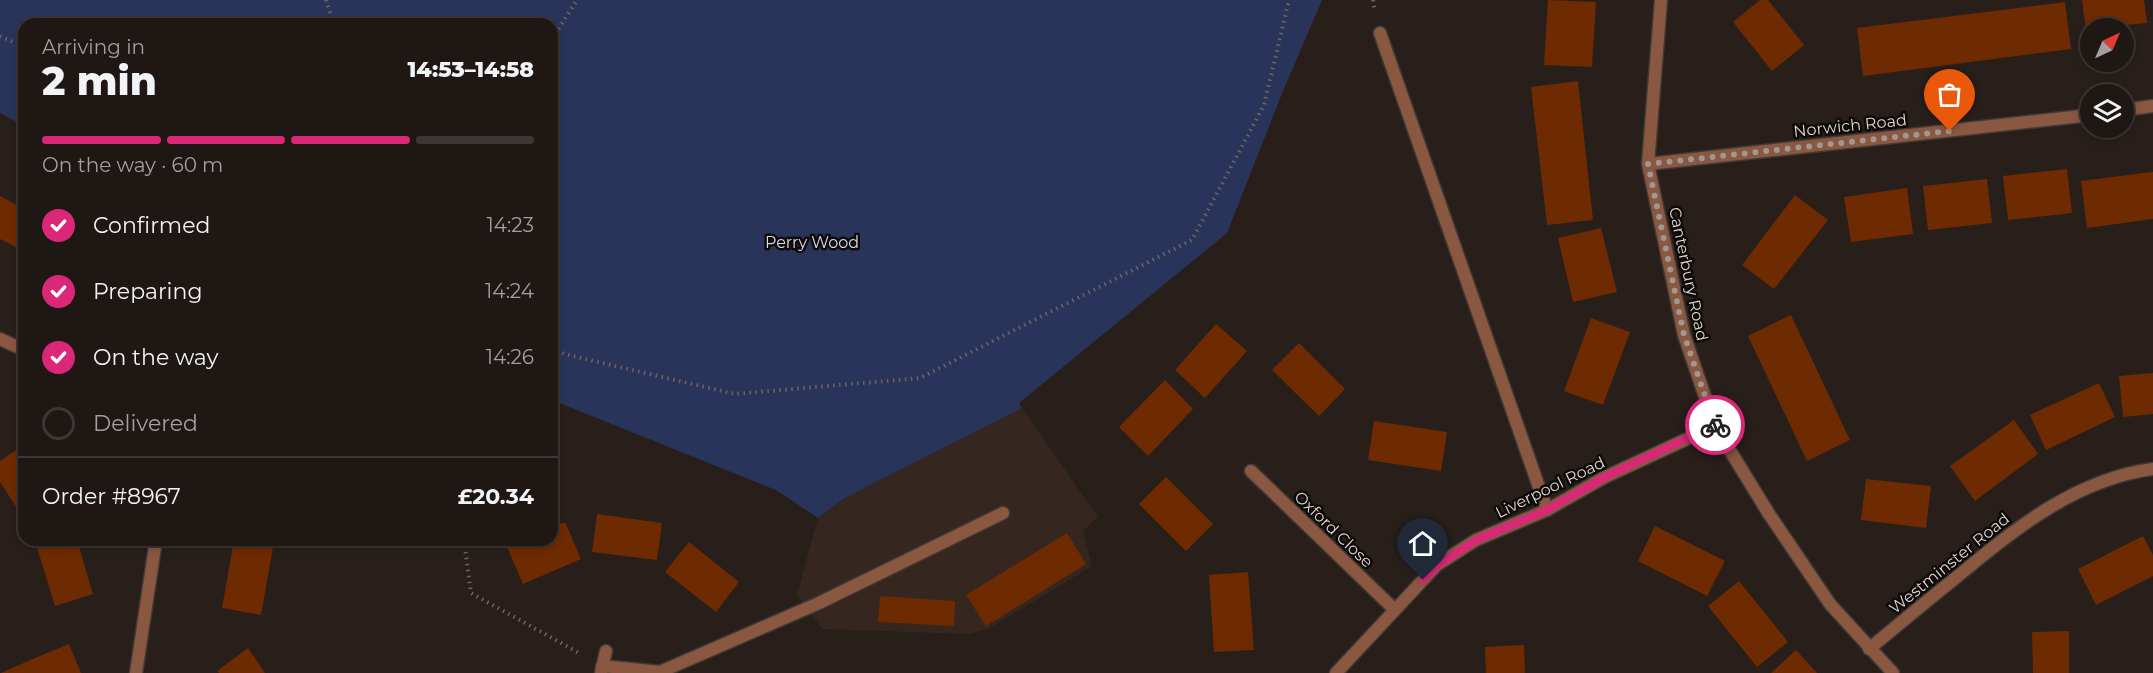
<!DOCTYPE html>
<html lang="en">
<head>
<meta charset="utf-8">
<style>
	:root { --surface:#1e1714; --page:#2b2422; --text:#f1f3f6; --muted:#a19fa0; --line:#3c3634; --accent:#db2777 }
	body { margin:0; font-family:Montserrat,sans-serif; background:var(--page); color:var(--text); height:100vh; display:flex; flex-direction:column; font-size:22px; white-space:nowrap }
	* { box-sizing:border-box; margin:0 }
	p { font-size:20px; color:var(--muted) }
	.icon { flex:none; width:33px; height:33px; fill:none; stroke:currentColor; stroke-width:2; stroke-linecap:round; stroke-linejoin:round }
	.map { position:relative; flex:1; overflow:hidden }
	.details { position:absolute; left:18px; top:18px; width:540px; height:528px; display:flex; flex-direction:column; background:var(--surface); border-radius:18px; box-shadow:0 3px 9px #0003,0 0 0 2px var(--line) }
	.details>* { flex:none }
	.needle { width:39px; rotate:44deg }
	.controls { position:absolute; left:2080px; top:18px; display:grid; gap:12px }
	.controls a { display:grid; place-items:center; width:54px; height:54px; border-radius:50%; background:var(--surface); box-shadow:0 3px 9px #0003,0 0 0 2px var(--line); font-size:30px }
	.pin { position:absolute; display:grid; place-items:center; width:51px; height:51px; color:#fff; margin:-62px -26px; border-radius:50% 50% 50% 0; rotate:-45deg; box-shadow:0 0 6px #0007 }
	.pin .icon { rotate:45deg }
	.courier { position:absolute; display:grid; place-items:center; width:60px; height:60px; margin:-30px; border:4px solid #db2777; border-radius:50%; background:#fff; color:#222; box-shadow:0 2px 8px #0007 }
	.overview em { font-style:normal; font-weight:800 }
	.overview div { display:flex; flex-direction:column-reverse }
	.overview { display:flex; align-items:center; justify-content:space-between; height:102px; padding:0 24px }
	h1 { font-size:39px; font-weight:800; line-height:45px }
	.bar { display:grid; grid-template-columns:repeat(4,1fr); gap:9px 6px; align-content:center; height:72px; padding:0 24px }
	.bar i { height:8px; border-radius:4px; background:var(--line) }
	.bar .on { background:var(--accent) }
	.bar p { grid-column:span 4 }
	.line { display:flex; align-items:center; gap:15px; padding:0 24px; border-top:2px solid var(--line) }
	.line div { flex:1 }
	ol { padding:0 24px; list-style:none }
	li { display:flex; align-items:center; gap:18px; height:66px }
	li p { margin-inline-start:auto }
	li .icon { padding:6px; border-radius:50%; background:var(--accent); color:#fff; stroke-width:4 }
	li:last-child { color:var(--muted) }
	li i { width:33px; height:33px; border:3px solid var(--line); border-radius:50% }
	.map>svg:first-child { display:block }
	.built { fill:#35261f }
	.green { fill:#29345a }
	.building { fill:#6e2a01 }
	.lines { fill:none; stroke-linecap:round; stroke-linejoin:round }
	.service-casing { stroke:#413935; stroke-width:15 }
	.minor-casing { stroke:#413935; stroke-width:15 }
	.path { stroke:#6d6562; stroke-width:4; stroke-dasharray:1.5 4.5; stroke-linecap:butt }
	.service { stroke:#8a5741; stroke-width:12 }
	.minor { stroke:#8a5741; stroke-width:12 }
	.done { stroke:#9e9794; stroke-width:6; stroke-dasharray:0 10.8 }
	.route { stroke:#db2777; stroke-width:8 }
	.labels { text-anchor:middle; stroke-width:5; stroke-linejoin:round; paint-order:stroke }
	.street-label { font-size:16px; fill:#ded7d5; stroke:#0e0a08 }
	.park-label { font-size:16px; fill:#d4dbee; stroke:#0e0a08 }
</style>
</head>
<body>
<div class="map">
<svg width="2153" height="673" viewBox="0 0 2153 673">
	<rect width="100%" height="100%" fill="#281f1b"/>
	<path class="built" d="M1022 408 1098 517 1083 531 1092 566 988 629 968 634 822 629 797 595 818 518 843 499Z"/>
	<path class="green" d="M0 0H1322L1283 91 1227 233 1019 403 1022 408 843 499 818 518 776 490 552 400V24H24V126L0 113Z"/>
	<path class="building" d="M1548 0 1596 2 1592 67 1544 65Z
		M1760 0H1768L1804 45 1772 71 1733 22Z
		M2082 0H2144L2147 23 2091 28 2086 31Z
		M2065 2 2071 49 1863 76 1857 28Z
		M1578 81 1593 220 1547 225 1531 87Z
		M2067 169 2072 213 2008 220 2003 176Z
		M2151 172H2153V219L2087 228 2081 181Z
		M1987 179 1992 223 1928 230 1923 186Z
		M1907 188 1913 234 1851 242 1844 197Z
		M1795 195 1828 220 1774 289 1742 265Z
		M0 196 24 209V251L0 239Z
		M1601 228 1617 292 1573 302 1558 238Z
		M1791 315 1850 440 1807 461 1748 336Z
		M1591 318 1630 332 1603 405 1564 391Z
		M1216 324 1247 351 1205 398 1175 370Z
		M1299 343 1345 389 1319 416 1272 370Z
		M2153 373V414L2123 417 2119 376Z
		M1165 380 1193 409 1148 456 1119 427Z
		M2099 383 2115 417 2046 450 2030 415Z
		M2014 420 2038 454 1975 501 1950 466Z
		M1374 421 1447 432 1441 471 1368 460Z
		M22 446 24 449V519L0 482V461Z
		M1166 477 1213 524 1186 551 1139 504Z
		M1866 479 1931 486 1926 528 1861 520Z
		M597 514 662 523 657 560 592 552Z
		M565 522 581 559 523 584 507 547 524 540H552V528Z
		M1655 526 1725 561 1707 596 1638 561Z
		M1067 533 1086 564 986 626 966 595Z
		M2143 536 2153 555V576L2096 605 2078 569Z
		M40 540H77L93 594 55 606 35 541Z
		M234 540 274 542 261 615 222 608Z
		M689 542 739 582 716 612 665 572Z
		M1248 572 1254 650 1214 652 1209 575Z
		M1739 581 1788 642 1757 667 1708 606Z
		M880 596 955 601 954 626 878 622Z
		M2069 631V673H2033L2032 632Z
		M69 644 81 673H1L35 658Z
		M1524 645 1525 673H1486L1485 647Z
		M248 648 265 673H219L217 671Z
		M1796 650 1817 673H1771Z"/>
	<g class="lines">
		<defs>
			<path id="service" d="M1380 33 1547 510
				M602 666 660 672 819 603 1003 513"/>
			<path id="minor" d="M1661 0 1648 164 1684 335 1715 426 1769 514 1830 604 1893 673
				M2124 110 2153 106
				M1648 164 2091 115
				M0 339 24 350
				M1251 471 1395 610
				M1869 649C1899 624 1928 600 1958 576 2015 528 2077 479 2153 469
				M136 673 156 540
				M601 673 606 651
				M1336 673 1437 565 1476 540 1547 510 1605 477 1715 426"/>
		</defs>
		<use href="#service" class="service-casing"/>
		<use href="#minor" class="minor-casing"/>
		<path class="path" d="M326 0 334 24
			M1373 0 1375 12
			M0 36 24 47
			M552 39 577 0
			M552 347 564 354 735 394 920 378 1192 240 1264 105 1289 0
			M464 540 471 593 581 654"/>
		<use href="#service" class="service"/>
		<use href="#minor" class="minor"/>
	</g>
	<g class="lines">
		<path class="done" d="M1715 425 1684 335 1648 164 1950 131"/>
		<path class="route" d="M1423 580 1437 566 1476 540 1547 510 1605 477 1715 425"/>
	</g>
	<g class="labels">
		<g class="street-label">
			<text transform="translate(1850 125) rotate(-6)" y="6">Norwich Road</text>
			<text transform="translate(1689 274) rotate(78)" y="6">Canterbury Road</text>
			<text transform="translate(1550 487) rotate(-26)" y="6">Liverpool Road</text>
			<text transform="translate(1334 529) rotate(44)" y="6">Oxford Close</text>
			<text transform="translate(1949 563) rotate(-39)" y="6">Westminster Road</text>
		</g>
		<g class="park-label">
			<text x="812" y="248">Perry Wood</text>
		</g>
	</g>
</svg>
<div class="controls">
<a><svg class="needle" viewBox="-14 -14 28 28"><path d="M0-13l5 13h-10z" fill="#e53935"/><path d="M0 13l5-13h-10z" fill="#a19fa0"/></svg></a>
<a><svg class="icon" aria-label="layers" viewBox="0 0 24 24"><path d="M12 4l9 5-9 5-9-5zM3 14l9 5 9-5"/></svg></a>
</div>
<div class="pin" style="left:1950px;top:131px;background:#ea580c"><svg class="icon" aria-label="bag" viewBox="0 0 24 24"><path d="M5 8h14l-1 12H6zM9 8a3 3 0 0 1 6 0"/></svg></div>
<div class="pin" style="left:1423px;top:580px;background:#1f2937"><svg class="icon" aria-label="home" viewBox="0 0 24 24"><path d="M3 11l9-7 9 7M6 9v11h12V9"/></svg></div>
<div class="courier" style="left:1715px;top:425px"><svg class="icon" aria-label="bike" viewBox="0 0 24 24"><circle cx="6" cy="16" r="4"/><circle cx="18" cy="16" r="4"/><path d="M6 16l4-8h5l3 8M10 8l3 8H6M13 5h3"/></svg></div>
<section class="details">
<div class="overview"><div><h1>2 min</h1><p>Arriving in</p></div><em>14:53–14:58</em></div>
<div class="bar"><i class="on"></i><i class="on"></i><i class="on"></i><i></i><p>On the way · 60 m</p></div>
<ol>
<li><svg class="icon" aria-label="check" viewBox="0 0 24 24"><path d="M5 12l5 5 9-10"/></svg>Confirmed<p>14:23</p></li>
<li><svg class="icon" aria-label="check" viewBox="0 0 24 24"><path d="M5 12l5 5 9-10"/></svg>Preparing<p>14:24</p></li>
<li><svg class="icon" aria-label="check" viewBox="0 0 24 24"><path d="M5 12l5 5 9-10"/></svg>On the way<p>14:26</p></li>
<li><i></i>Delivered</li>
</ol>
<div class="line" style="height:78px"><div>Order #8967</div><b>£20.34</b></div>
</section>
</div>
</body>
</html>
